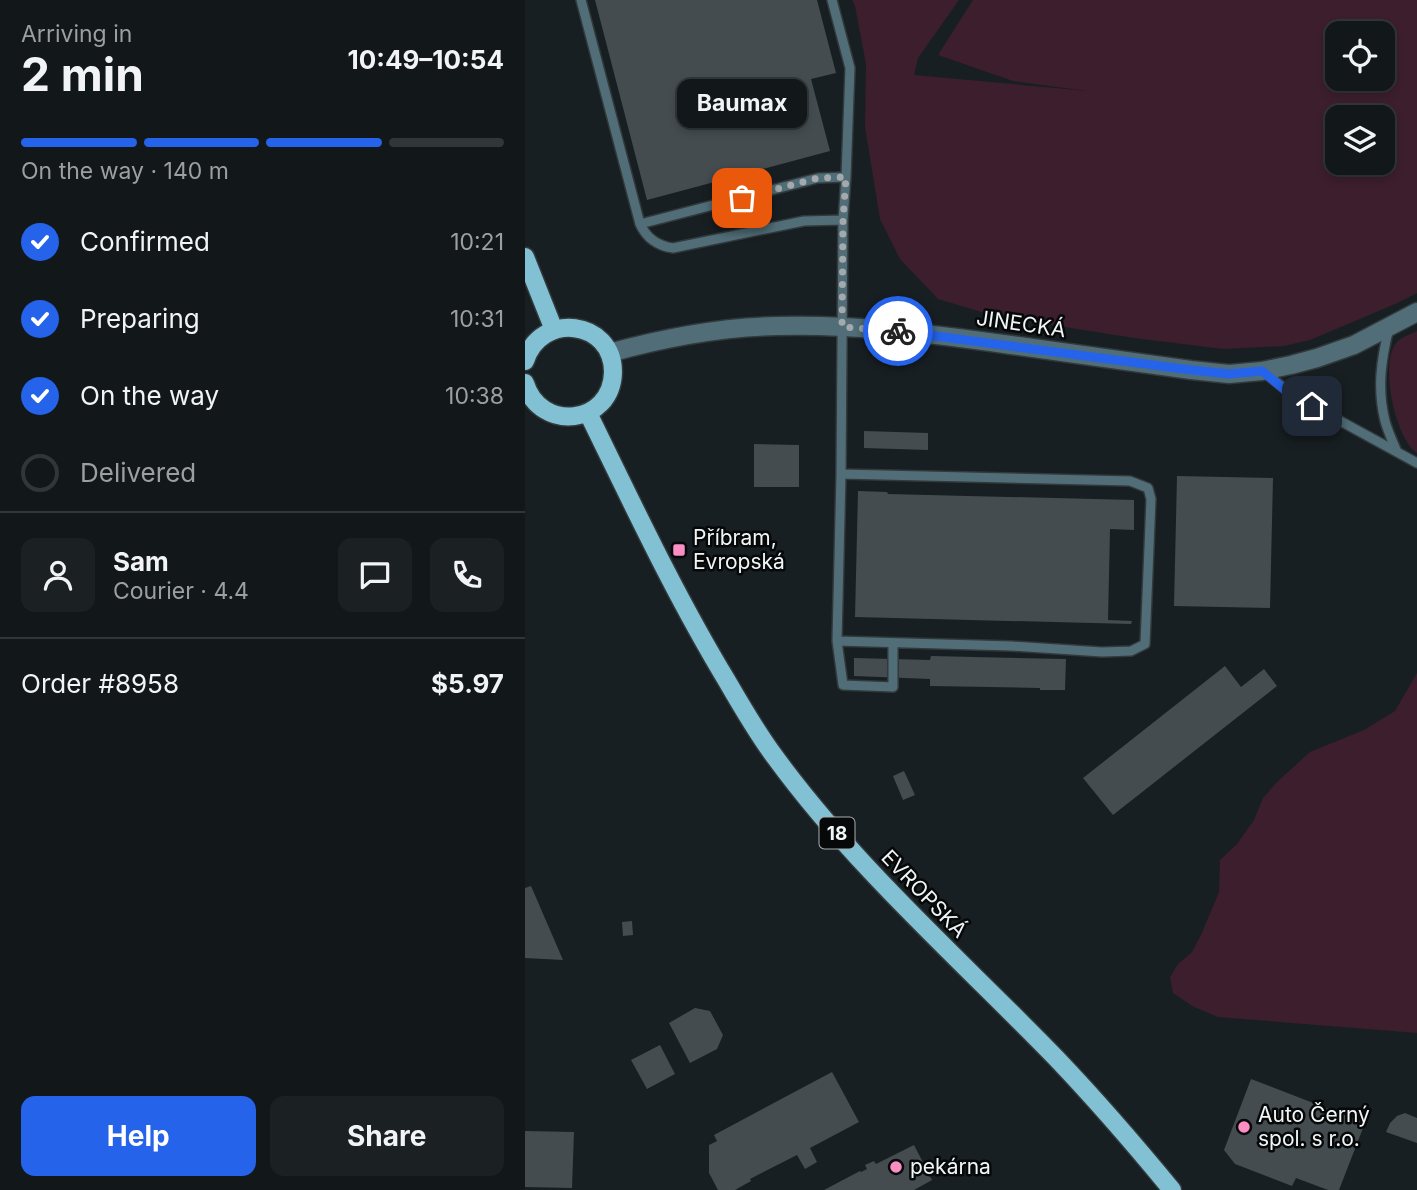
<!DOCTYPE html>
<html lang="en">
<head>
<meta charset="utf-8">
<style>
	:root { --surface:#12171a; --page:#1b2023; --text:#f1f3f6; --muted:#9c9fa2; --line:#313639; --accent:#2563eb }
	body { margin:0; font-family:Inter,sans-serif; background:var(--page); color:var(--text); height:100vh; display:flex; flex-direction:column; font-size:26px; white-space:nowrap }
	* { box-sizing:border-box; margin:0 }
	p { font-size:23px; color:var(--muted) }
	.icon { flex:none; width:38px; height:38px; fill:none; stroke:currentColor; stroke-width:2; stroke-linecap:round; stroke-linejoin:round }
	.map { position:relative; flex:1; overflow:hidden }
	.details { display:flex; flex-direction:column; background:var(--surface); width:525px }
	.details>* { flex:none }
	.tools { position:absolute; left:800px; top:21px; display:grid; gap:14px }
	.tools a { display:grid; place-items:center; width:70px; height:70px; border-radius:14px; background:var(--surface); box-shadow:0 4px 10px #0003,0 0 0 2px var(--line); font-size:35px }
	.pin { position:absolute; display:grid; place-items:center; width:60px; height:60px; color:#fff; margin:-30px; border-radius:14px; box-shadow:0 4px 10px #0006 }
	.courier { position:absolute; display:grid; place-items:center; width:70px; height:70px; margin:-35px; border:5px solid #2563eb; border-radius:50%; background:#fff; color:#222; box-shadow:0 2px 9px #0007 }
	.bubble { position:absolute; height:49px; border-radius:14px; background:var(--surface); box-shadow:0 4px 10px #0003,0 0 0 2px var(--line); font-size:23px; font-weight:700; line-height:49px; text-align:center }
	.head em { font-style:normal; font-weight:700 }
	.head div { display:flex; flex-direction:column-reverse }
	.head { display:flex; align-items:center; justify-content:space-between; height:119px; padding:0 21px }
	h1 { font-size:46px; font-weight:700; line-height:52px }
	.bar { display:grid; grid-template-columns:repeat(4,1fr); gap:10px 7px; align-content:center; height:84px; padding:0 21px }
	.bar i { height:9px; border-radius:5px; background:var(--line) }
	.bar .current { background:var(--accent) }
	.bar p { grid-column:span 4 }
	.line { display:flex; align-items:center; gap:18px; padding:0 21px; border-top:2px solid var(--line) }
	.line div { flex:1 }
	.round { display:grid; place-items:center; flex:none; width:74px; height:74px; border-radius:14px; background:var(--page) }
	ol { padding:0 21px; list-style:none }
	li { display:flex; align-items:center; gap:21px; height:77px }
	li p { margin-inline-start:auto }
	li .icon { padding:7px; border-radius:50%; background:var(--accent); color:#fff; stroke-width:4 }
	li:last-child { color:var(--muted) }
	li i { width:38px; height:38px; border:4px solid var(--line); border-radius:50% }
	.button { display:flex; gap:14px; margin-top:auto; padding:14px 21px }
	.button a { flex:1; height:80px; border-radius:14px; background:var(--accent); color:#fff; font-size:28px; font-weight:700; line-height:80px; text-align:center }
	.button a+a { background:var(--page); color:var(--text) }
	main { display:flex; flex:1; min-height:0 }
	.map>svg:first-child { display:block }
	.green { fill:#3c1e2d; fill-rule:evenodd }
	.building { fill:#444c4f }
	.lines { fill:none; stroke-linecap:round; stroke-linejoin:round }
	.lane-casing { stroke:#32393b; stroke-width:12 }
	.street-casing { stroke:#32393b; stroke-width:21 }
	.primary-casing { stroke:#32393b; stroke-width:21 }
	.lane { stroke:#516e78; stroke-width:9 }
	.street { stroke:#516e78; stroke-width:18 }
	.primary { stroke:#82c0d4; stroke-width:18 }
	.done { stroke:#a4aaac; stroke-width:7; stroke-dasharray:0 12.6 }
	.route { stroke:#2563eb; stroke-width:9 }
	.poi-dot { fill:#fb8fc4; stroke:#060809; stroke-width:2.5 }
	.labels { text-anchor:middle; stroke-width:5; stroke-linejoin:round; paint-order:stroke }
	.shield { fill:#060809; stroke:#aaaeaf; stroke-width:2 }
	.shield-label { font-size:19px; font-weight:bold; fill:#f0f5f6 }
	.street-label { font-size:21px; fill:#f0f5f6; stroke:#060809 }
	.poi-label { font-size:21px; fill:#f0f5f6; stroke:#060809; text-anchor:start }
</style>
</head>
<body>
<main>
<section class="details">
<div class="head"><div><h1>2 min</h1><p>Arriving in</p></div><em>10:49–10:54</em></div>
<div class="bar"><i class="current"></i><i class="current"></i><i class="current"></i><i></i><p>On the way · 140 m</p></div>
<ol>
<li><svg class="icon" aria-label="check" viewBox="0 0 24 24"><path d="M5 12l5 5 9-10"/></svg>Confirmed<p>10:21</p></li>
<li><svg class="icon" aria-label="check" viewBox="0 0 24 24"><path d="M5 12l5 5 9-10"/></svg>Preparing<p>10:31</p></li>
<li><svg class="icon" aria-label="check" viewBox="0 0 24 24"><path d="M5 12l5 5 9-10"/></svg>On the way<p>10:38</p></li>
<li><i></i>Delivered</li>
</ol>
<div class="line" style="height:126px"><a class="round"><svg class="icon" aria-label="person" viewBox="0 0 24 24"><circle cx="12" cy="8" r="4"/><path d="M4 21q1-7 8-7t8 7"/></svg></a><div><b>Sam</b><p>Courier · 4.4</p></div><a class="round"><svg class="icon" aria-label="chat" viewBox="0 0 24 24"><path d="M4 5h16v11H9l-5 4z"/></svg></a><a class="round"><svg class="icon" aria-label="phone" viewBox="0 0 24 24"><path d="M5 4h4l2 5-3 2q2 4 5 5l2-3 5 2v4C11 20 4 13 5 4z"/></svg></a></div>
<div class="line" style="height:91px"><div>Order #8958</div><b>$5.97</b></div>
<div class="button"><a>Help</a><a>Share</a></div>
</section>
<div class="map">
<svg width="892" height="1190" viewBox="0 0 892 1190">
	<rect width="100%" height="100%" fill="#181f22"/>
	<path class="green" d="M327 0H434L393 58 389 75 562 91 488 81 413 55 448 0H892V293L870 304 785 340 759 346 698 349 609 338 470 316 413 299 375 259 355 219 340 127 341 64 330 6ZM858 33V79H812V33ZM858 117V163H812V117Z
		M892 331V453C870 440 853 359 873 341 877 337 886 334 892 331Z
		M892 673V1033L693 1017 669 1007 648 993 645 977 653 964 667 952 676 935 694 892 695 860 712 844 729 820 738 798 752 782 785 752 839 730 870 711Z"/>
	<path class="building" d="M70 0H292L311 73 286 79 305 151 122 200Z
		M339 431 403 433V450L339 448Z
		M229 444 274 445V487H229Z
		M652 476 748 478 745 608 649 606Z
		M333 491 362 492 363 494 609 500V530L585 529 583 620 607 621 606 624 330 617Z
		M406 656 541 659 540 690H515V688L405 686V679L329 676V658L405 660Z
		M700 666 716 687 739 669 752 686 588 815 558 778Z
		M379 771 390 795 378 800 368 776Z
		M6 886 38 960 0 958V888Z
		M107 921 108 935 98 936 97 922Z
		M170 1008 185 1011 198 1035 192 1049 165 1063 144 1023Z
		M135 1045 150 1074 122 1089 106 1060Z
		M307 1072 334 1122 285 1148 292 1162 280 1169 272 1155 225 1179 226 1181 210 1190H193L184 1173V1145L192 1141 189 1135Z
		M726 1079 840 1123 814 1190H803L771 1178 767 1186 710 1164 699 1150Z
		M880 1113 892 1118V1143L861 1132 865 1123 872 1116Z
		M0 1131 49 1132 47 1188 0 1187Z
		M389 1145 407 1180 389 1190H299L335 1171 336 1172 342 1169 340 1165 349 1161 351 1164Z"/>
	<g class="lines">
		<defs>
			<path id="lane" d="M56 0 115 224C122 239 133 246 148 248L279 221 318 220
				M307 0 325 68 321 177
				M115 224 293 178 321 177 318 220 316 474 312 641 486 646 577 652 606 651 620 644 626 499 623 488 605 481 316 474
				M864 328C856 360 852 389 860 421 863 432 868 442 872 452
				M738 371 766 394 892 463
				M312 641 318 685 368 687V643"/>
			<path id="street" d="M84 353C138 338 195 327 252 326 331 324 408 334 486 345 546 353 606 362 666 370L704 374 737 371 766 365 792 358 829 345 892 312"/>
			<path id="primary" d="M0 257 29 330
				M0 361C16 311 88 320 88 372 87 425 15 433 0 383
				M63 413C107 503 150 595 202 681 217 707 232 733 250 757 332 869 436 960 532 1059 572 1101 610 1145 647 1190"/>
		</defs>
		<use href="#lane" class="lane-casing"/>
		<use href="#street" class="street-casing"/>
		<use href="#primary" class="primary-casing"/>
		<use href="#lane" class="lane"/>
		<use href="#street" class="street"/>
		<use href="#primary" class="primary"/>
	</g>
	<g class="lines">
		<path class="done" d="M217 198 293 178 321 177 318 220 317 327 373 331"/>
		<path class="route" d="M373 331 666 370 704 374 737 371 765 394 787 406"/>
	</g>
	<g class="poi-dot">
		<rect x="147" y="543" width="14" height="14" rx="3.5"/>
		<circle cx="719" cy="1127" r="7"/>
		<circle cx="371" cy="1167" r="7"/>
	</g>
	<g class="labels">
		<rect class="shield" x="294.5" y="817.5" width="35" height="31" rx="5"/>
		<g class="shield-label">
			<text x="312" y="840">18</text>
		</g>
		<g class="street-label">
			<text transform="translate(496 324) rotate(8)" y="7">JINECKÁ</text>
			<text transform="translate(399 894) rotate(46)" y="7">EVROPSKÁ</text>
		</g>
		<g class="poi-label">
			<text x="168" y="545">Příbram,<tspan x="168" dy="24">Evropská</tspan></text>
			<text x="733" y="1122">Auto Černý<tspan x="733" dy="24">spol. s r.o.</tspan></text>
			<text x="385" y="1174">pekárna</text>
		</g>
	</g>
</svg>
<div class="tools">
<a><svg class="icon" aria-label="locate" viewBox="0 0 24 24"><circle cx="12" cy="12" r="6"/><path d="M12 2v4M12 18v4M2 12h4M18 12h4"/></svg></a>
<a><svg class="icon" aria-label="layers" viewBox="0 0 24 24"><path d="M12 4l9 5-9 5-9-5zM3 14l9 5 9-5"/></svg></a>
</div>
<div class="pin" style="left:217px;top:198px;background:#ea580c"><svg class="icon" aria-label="bag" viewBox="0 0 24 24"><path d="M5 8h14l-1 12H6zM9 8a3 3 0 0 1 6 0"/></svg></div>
<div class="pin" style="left:787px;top:406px;background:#1f2937"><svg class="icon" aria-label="home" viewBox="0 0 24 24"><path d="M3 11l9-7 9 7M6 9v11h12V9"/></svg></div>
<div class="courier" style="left:373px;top:331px"><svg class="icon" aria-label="bike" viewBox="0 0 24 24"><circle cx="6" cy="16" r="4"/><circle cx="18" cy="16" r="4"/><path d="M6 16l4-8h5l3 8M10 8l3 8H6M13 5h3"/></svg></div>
<div class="bubble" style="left:152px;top:79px;width:130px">Baumax</div>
</div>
</main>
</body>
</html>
